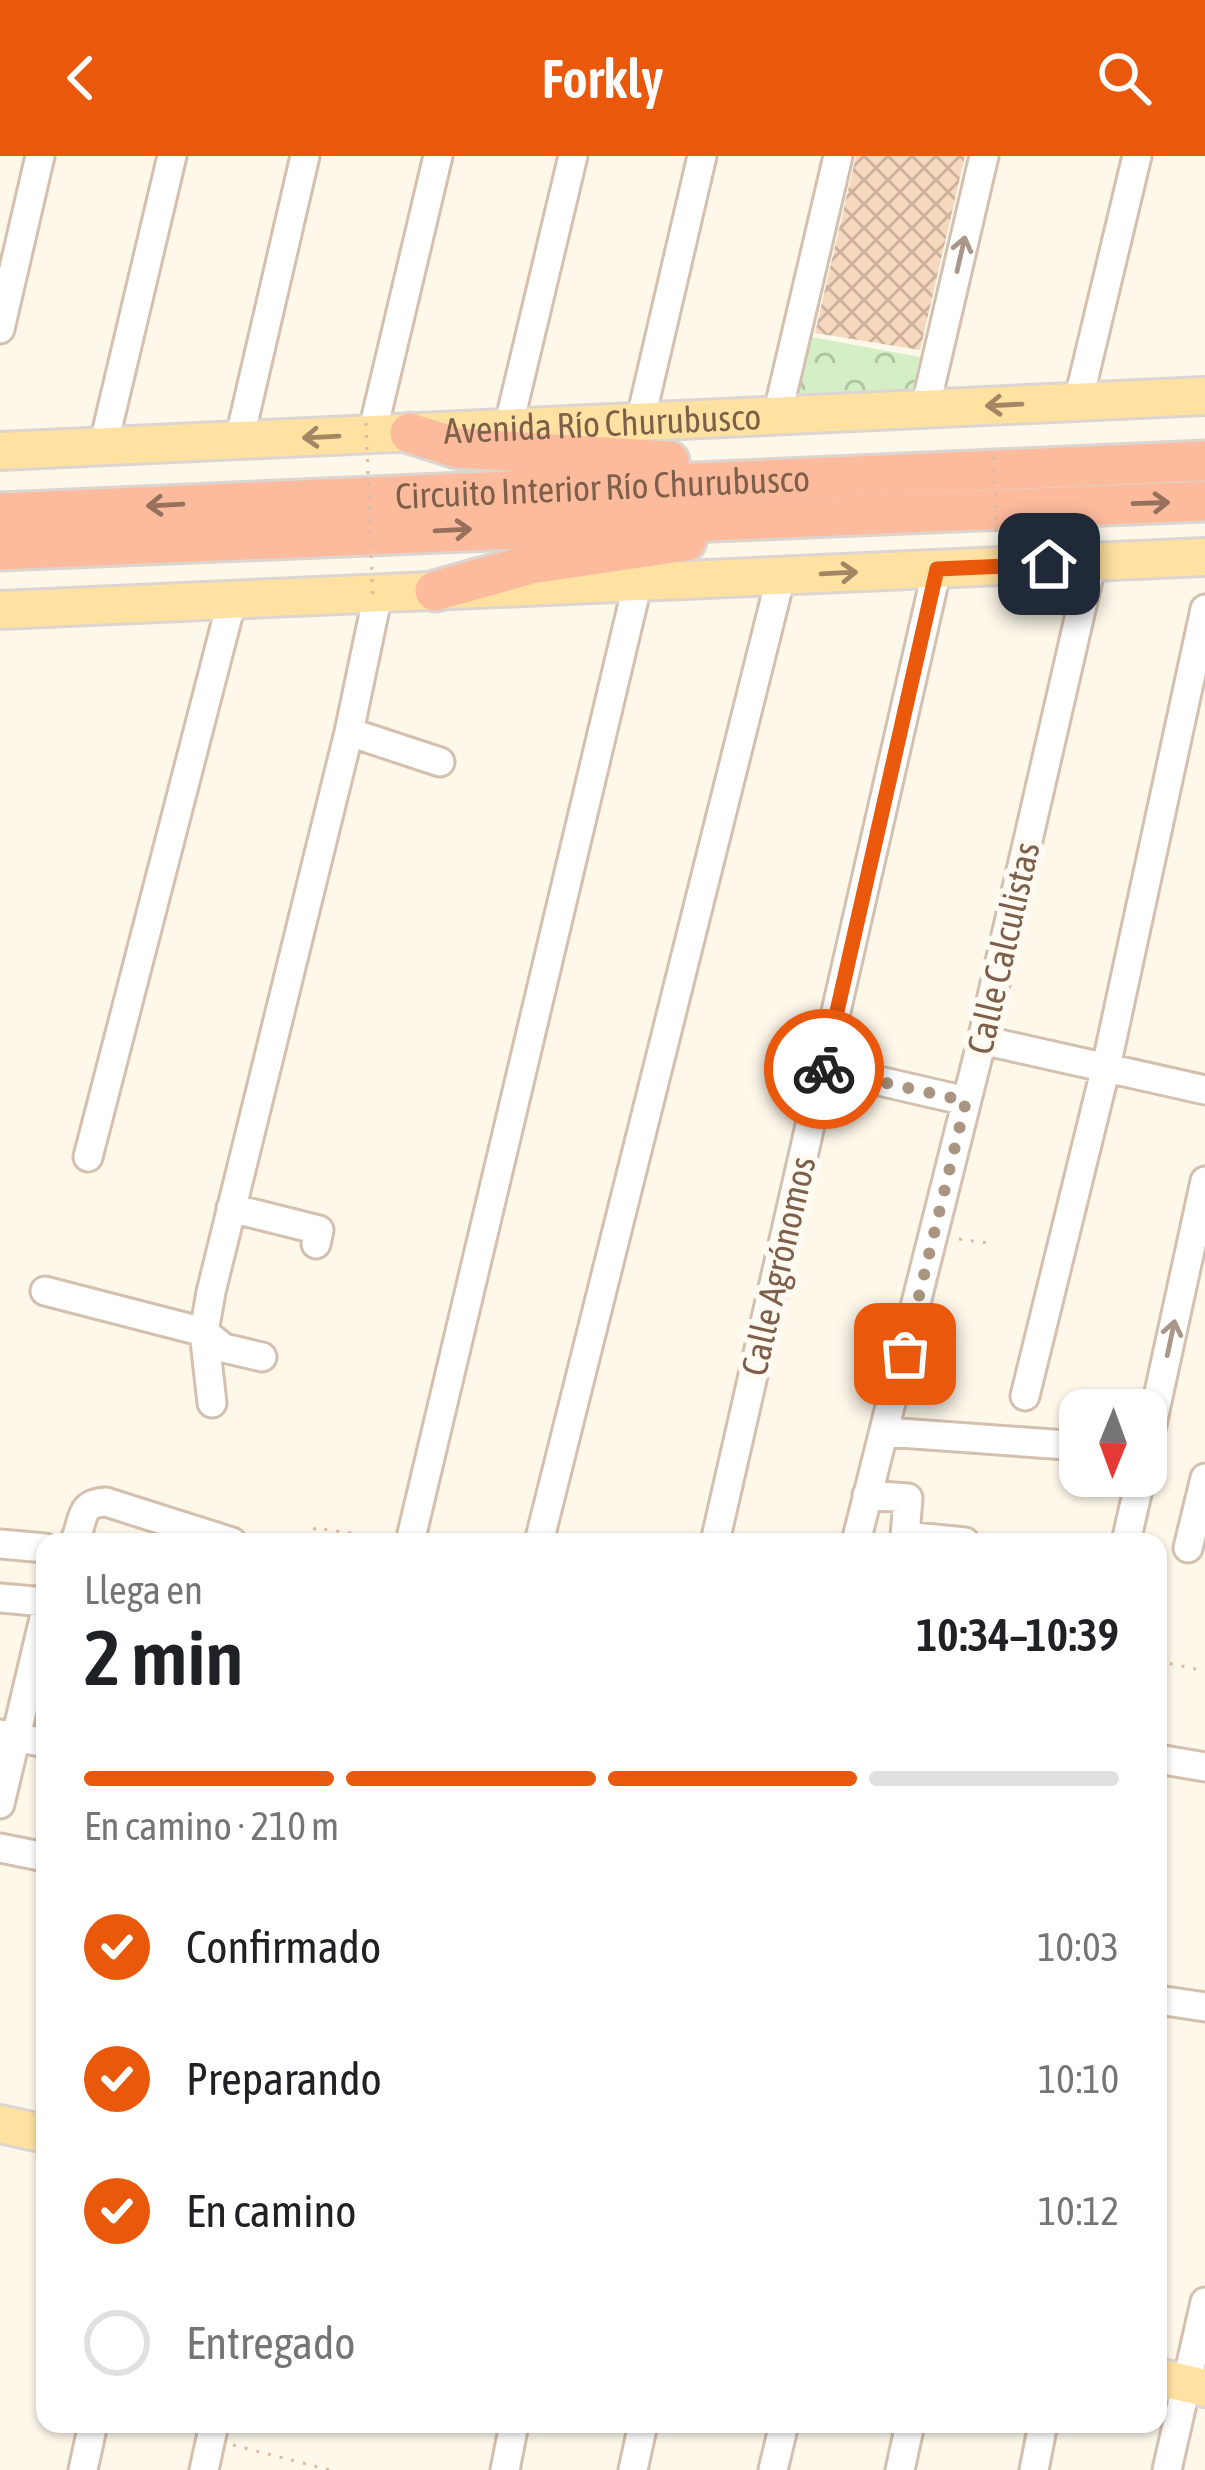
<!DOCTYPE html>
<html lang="es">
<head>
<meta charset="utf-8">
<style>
	:root { --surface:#fff; --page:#f2f2f2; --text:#202124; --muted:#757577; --line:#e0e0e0; --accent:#ea580c }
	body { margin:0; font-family:"Asap Condensed",sans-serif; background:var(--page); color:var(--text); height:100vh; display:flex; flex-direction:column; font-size:45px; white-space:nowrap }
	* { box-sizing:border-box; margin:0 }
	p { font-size:39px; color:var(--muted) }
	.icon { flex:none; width:66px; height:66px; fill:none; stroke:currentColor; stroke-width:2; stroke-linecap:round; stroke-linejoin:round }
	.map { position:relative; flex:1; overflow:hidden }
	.details { position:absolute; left:36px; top:1377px; width:1131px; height:900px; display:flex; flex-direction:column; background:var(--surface); border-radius:24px; box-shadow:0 3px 9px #0004 }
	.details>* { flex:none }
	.needle { width:78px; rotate:181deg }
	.buttons { position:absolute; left:1059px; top:1233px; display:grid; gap:24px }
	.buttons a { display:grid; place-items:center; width:108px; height:108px; border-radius:24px; background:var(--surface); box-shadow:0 3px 9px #0004; font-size:60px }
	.pin { position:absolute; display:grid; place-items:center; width:102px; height:102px; color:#fff; margin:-51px; border-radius:24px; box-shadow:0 6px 18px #0006 }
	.courier { position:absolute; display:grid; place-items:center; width:120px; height:120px; margin:-60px; border:9px solid #ea580c; border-radius:50%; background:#fff; color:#222; box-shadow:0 3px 15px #0007 }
	.headline em { font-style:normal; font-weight:600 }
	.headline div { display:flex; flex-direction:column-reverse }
	.headline { display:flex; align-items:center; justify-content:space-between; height:204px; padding:0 48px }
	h1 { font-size:78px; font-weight:600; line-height:90px }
	.bar { display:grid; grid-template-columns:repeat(4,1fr); gap:18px 12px; align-content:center; height:144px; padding:0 48px }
	.bar i { height:15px; border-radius:9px; background:var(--line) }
	.bar .active { background:var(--accent) }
	.bar p { grid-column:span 4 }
	ol { padding:0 48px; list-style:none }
	li { display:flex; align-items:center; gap:36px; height:132px }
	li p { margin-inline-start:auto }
	li .icon { padding:12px; border-radius:50%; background:var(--accent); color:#fff; stroke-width:4 }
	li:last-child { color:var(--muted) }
	li i { width:66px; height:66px; border:6px solid var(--line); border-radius:50% }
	header { display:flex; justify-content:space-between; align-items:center; height:156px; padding:0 48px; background:var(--accent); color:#fff; font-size:54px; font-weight:600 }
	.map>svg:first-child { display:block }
	.park { fill:url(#park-crowns) }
	.building { fill:url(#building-cross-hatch) }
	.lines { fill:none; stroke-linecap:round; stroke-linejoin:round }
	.minor-casing { stroke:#d3c0ae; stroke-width:33 }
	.major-casing { stroke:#ddd5d0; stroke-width:42 }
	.highway-casing { stroke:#ddd5d0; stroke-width:45 }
	.path { stroke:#ddbba1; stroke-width:3; stroke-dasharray:3 9; stroke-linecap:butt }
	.minor { stroke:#fff; stroke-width:27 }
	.major { stroke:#ffe1a1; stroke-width:36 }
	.highway { stroke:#fdbb9d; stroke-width:39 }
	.path-bridge { stroke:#ddbba1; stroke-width:3; stroke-dasharray:3 9; stroke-linecap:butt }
	.oneway { stroke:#aa9789 }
	.oneway2 { stroke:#a48664 }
	.oneway3 { stroke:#97715b }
	.done { stroke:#aa9582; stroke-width:12; stroke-dasharray:0 21.6 }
	.route { stroke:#ea580c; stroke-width:15 }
	.labels { text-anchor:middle; stroke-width:12; stroke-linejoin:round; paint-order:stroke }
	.street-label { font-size:36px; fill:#7d5f4a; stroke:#fffbf3 }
</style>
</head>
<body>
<header><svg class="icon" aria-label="back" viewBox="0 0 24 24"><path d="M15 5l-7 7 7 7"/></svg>Forkly<svg class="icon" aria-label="search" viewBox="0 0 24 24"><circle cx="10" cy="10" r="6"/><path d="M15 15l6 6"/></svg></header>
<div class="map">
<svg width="1205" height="2314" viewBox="0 0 1205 2314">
	<defs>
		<pattern id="park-crowns" width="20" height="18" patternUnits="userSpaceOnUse" patternTransform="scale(3)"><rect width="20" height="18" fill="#d4eec6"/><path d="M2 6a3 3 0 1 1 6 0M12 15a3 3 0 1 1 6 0" fill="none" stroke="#b1c4a3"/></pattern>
		<pattern id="building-cross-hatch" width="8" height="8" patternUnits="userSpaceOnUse" patternTransform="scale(3)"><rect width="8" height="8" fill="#f6d8bf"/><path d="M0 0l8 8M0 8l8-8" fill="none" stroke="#ccb29d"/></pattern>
	</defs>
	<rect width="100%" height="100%" fill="#fef8eb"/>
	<path class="park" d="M812 181 920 201 911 240 793 245Z"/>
	<path class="building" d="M856 0H965L920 194 815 177Z"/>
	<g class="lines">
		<defs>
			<path id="minor" d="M0 173 40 0
				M1078 246 1137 0
				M925 253 984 0
				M777 260 838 0
				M640 266 702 0
				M508 272 573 0
				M372 278 438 0
				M239 285 305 0
				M103 291 172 0
				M349 576 440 606
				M982 884 1205 934
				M823 912 966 945
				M88 1001 232 444
				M231 1052 319 1074 316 1088
				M45 1135 204 1176 224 1192 262 1201
				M1025 1240 1106 911 1205 453
				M212 1247 204 1176 211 1136 349 576 378 438
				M886 1276 1080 1290
				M1146 1296 1205 1025
				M867 1339 908 1342 905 1380 965 1386
				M74 1386C85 1366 77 1347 106 1346L232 1386
				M410 1386 638 426
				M539 1386 781 420
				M715 1386 937 413
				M856 1386 982 884 1092 406
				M1126 1386 1141 1320
				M0 1388 45 1392
				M1188 1392 1205 1322
				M0 1442 45 1446
				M0 1578 45 1587
				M1158 1603 1205 1611
				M0 1648 45 1458
				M0 1692 45 1701
				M1158 1844 1205 1851
				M83 2314 93 2268
				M204 2314 214 2268
				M505 2314 514 2268
				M633 2314 643 2268
				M773 2314 784 2268
				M900 2314 910 2268
				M1034 2314 1043 2268
				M1167 2314 1205 2146"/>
			<g id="major">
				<path id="s1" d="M0 295 1205 240"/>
				<path d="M0 454 1205 401"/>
				<path d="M0 1968 45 1978"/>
				<path d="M1158 2221 1205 2232"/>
			</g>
			<g id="highway">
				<path d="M410 277 457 292 669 305"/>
				<path id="s2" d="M0 357 1205 305"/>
				<path d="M0 394 1205 345"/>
				<path d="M435 435 531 408 686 385"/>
			</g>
		</defs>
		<use href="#minor" class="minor-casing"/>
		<use href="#major" class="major-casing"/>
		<use href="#highway" class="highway-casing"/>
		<path class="path" d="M959 1083 995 1088
			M311 1386 315 1372 351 1377
			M1158 1505 1205 1515
			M233 2289 330 2314"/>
		<use href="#minor" class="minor"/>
		<use href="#major" class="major"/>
		<use href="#highway" class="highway"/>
		<path class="path-bridge" d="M366 267 373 446
			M994 301 996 378"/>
	</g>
	<defs><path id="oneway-shaft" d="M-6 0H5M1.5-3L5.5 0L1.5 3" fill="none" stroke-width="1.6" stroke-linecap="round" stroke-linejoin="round" transform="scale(3)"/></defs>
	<g class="oneway">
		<use href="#oneway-shaft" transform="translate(961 98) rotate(-77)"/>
		<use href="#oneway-shaft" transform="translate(1171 1182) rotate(-78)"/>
	</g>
	<g class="oneway2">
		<use href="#oneway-shaft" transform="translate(1004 249) rotate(177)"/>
		<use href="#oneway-shaft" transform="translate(321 281) rotate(177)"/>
		<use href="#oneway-shaft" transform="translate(839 417) rotate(-3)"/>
	</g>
	<g class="oneway3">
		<use href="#oneway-shaft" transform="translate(1151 347) rotate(-2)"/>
		<use href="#oneway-shaft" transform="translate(165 349) rotate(177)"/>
		<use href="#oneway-shaft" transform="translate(453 374) rotate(-3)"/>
	</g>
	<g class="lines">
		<path class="done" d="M824 913 966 945 905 1198"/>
		<path class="route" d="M824 913 937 413 1049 408"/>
	</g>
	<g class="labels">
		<g class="street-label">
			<text dy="13" stroke="none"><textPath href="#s1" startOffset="603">Avenida Río Churubusco</textPath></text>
			<text dy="13" stroke="none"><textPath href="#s2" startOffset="603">Circuito Interior Río Churubusco</textPath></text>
			<text transform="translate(1003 792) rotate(-77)" y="13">Calle Calculistas</text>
			<text transform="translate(778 1110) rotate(-77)" y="13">Calle Agrónomos</text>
		</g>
	</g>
</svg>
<div class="buttons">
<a><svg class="needle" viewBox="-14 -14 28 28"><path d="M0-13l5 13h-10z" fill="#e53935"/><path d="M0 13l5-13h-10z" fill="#757577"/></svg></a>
</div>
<div class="pin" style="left:905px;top:1198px;background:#ea580c"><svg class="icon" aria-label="bag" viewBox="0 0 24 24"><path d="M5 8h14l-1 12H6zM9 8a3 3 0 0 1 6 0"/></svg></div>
<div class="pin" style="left:1049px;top:408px;background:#1f2937"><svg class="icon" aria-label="home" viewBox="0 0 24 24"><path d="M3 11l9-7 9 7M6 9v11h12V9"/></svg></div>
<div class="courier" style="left:824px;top:913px"><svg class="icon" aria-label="bike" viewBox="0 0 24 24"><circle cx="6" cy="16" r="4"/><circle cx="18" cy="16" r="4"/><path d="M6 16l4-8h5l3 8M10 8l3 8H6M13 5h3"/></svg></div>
<section class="details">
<div class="headline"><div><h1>2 min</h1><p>Llega en</p></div><em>10:34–10:39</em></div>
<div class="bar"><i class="active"></i><i class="active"></i><i class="active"></i><i></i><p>En camino · 210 m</p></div>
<ol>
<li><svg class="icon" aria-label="check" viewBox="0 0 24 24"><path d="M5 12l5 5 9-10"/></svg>Confirmado<p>10:03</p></li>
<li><svg class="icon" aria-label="check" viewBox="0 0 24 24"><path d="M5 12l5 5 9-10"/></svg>Preparando<p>10:10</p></li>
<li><svg class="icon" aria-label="check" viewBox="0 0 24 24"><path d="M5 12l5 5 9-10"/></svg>En camino<p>10:12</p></li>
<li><i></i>Entregado</li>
</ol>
</section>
</div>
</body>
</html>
